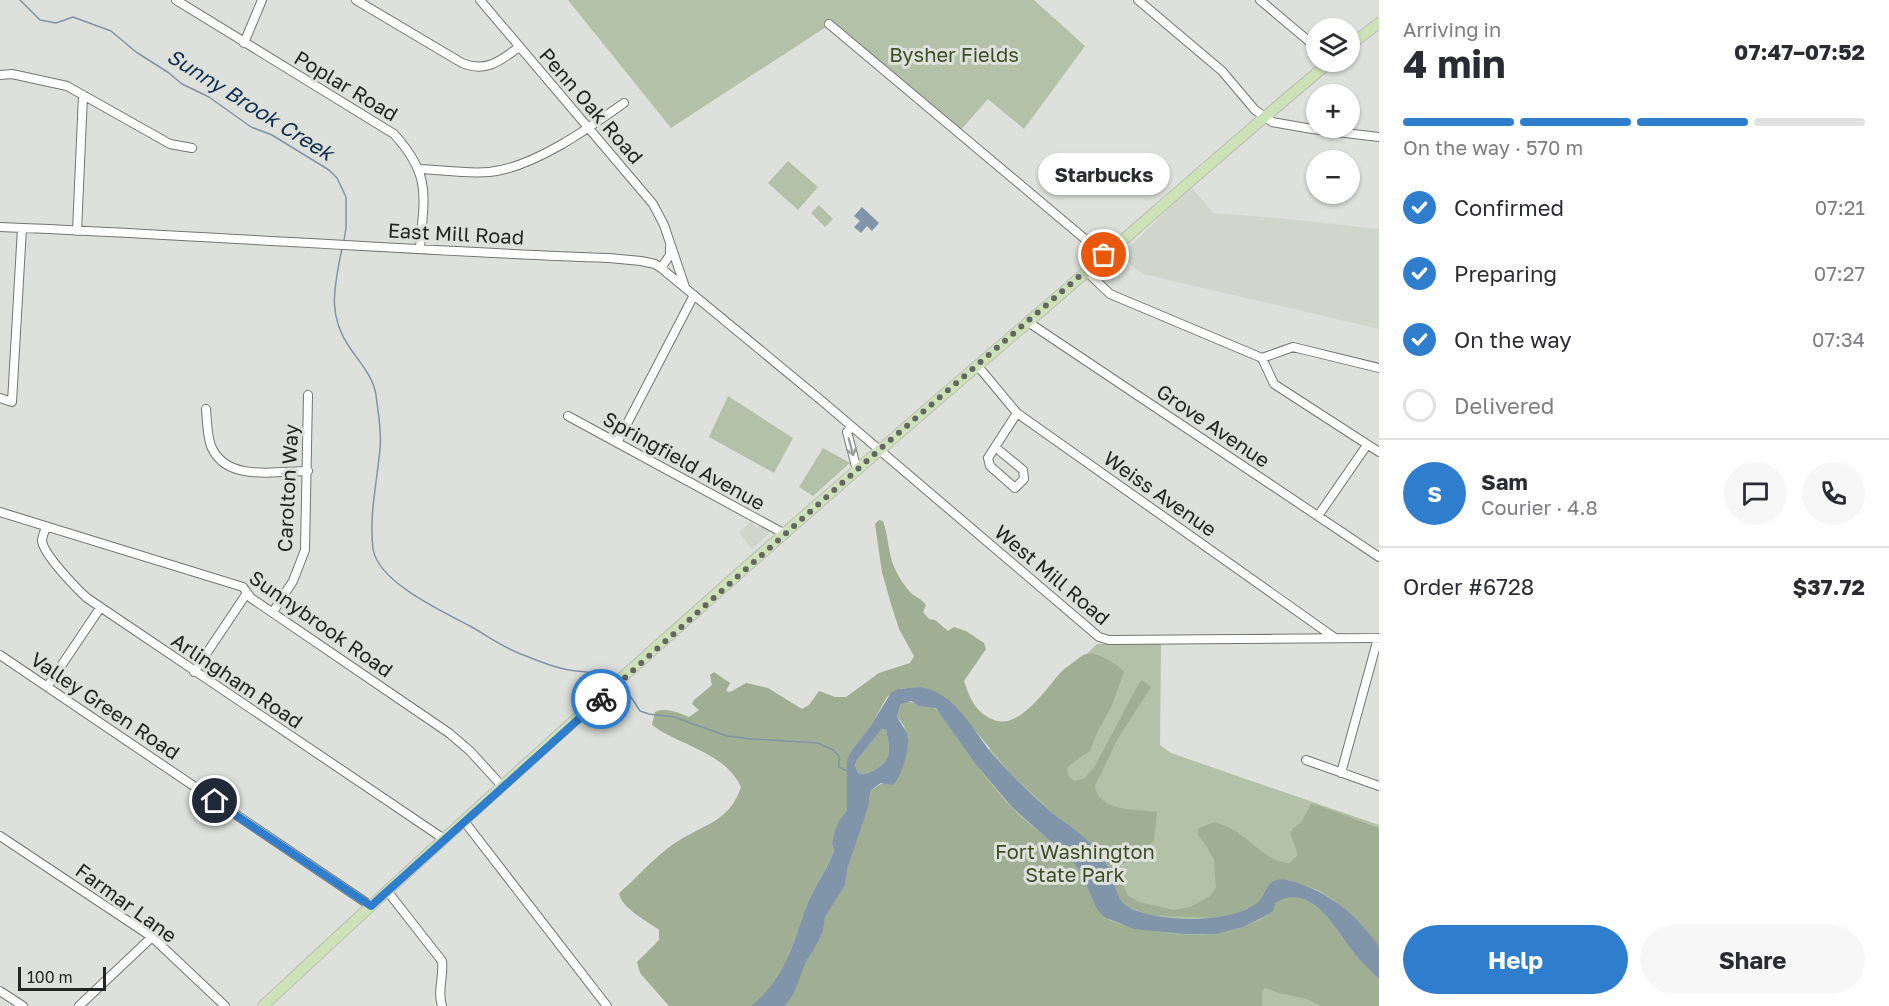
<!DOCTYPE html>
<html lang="en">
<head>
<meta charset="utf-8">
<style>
	:root { --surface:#fff; --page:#f7f7f7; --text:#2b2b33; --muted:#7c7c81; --line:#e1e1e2; --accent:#2f7ece }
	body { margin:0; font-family:"Golos Text",sans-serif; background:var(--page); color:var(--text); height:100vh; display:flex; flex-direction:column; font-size:22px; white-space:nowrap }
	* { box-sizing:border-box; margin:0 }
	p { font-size:20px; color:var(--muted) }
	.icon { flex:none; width:33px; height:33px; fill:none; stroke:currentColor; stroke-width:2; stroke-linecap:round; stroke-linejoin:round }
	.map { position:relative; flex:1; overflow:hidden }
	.details { display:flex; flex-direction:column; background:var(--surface); width:510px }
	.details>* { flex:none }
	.buttons { position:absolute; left:1306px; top:18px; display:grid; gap:12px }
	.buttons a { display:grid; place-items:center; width:54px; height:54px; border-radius:50%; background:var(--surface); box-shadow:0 2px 4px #0004; font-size:30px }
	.scale { position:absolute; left:18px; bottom:15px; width:88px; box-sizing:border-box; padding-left:6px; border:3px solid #242523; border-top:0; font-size:16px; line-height:21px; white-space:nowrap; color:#242523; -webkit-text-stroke:4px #dee0db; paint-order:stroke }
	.pin { position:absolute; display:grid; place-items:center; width:51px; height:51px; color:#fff; margin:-26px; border:3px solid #fff; border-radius:50%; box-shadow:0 2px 6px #0007 }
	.courier { position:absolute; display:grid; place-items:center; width:60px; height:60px; margin:-30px; border:4px solid #2f7ece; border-radius:50%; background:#fff; color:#222; box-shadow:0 2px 8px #0007 }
	.bubble { position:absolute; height:42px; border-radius:21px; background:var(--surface); box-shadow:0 2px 4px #0004; font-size:20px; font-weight:700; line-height:42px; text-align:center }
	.summary em { font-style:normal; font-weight:700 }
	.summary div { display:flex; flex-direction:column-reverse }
	.summary { display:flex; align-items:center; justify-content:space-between; height:102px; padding:0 24px }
	h1 { font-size:39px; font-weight:700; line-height:45px }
	.bar { display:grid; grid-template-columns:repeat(4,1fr); gap:9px 6px; align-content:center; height:72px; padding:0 24px }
	.bar i { height:8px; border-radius:4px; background:var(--line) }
	.bar .active { background:var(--accent) }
	.bar p { grid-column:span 4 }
	.line { display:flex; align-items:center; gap:15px; padding:0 24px; border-top:2px solid var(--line) }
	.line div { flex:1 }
	.round { display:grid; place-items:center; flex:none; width:63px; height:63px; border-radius:32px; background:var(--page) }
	ol { padding:0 24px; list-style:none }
	li { display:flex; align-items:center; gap:18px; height:66px }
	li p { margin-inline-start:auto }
	li .icon { padding:6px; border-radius:50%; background:var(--accent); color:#fff; stroke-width:4 }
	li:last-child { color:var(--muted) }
	li i { width:33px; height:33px; border:3px solid var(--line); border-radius:50% }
	.primary-button { display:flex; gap:12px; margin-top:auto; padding:12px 24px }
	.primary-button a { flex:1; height:69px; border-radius:36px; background:var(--accent); color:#fff; font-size:24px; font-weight:700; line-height:69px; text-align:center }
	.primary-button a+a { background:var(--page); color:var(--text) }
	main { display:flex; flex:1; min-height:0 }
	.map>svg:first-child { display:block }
	.built { fill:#d0d6cb }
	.green { fill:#b4c1a9 }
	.forest { fill:#a0ae93 }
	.water { fill:#8094aa; fill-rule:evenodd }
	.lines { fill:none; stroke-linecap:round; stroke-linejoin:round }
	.stream { stroke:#8094aa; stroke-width:1.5 }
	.minor-casing { stroke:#737571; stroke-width:10 }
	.major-casing { stroke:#bdbebd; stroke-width:12 }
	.minor { stroke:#fff; stroke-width:8 }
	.major { stroke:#cde2b7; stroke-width:10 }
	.oneway { stroke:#9c9d9c }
	.done { stroke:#656663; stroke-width:6; stroke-dasharray:0 10.8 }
	.route { stroke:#2f7ece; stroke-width:8 }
	.labels { text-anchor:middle; stroke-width:6; stroke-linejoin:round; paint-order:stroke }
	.park-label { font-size:20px; fill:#3b4f24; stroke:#dee0db }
	.street-label { font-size:20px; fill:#242523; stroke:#dee0db }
	.water-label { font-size:21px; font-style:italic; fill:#0f2f50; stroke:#dee0db }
</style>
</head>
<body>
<main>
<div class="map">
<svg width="1379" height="1006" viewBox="0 0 1379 1006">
	<rect width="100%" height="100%" fill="#dee0db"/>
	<path class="built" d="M1191 187 1213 213 1287 219 1379 229V329L1143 274 1120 256Z
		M751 521 757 528 761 525 764 526 770 533 752 549 739 533Z"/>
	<path class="green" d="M568 0H1034L1085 46 1024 129 988 99 959 132 829 25 671 128Z
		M788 161 818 187 798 210 768 183Z
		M819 205 833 219 825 227 811 213Z
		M728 396 793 438 774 473 709 437Z
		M823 448 850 463 813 496 799 487Z
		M1097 644H1161L1160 745 1171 753 1379 825V1006H753L793 948 774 939 984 754Z"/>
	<path class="forest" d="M879 520 883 521C889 537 888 558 897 573 900 579 906 588 911 593 916 597 921 599 926 605L923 612 929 619 935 620 948 631 954 627 966 631 984 643 986 649 964 681C970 699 976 713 994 720 1019 730 1046 689 1061 672 1065 668 1071 664 1075 661 1079 658 1083 654 1087 654 1098 652 1117 664 1124 672L1112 705 1096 735 1090 751 1074 762 1067 768 1069 777 1074 781 1085 778 1095 766 1138 685 1142 680 1151 687 1117 740 1095 786C1100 813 1136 809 1157 812L1154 841 1146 847 1138 861 1118 864 1121 881 1128 896 1139 902 1174 910 1190 907 1209 897 1216 888 1214 860 1207 847 1198 835V829L1214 822C1220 824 1227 826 1232 829 1252 840 1265 861 1289 863L1298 855 1290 833 1293 828 1301 823 1311 804 1317 805 1379 828V947L1362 925 1333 899 1318 890 1288 880 1266 889 1259 902 1253 906 1233 915 1216 918 1164 916 1147 914 1127 907 1116 894 1110 871 1093 846 1053 813 1010 773 957 708 918 687 898 689 887 697 871 725 852 750 847 761V810L839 820 832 844 834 851C826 871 812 889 805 910 793 945 782 982 751 1006H669L640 973 637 962 659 940V930C646 920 622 909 619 893 638 877 654 857 675 843 702 825 730 822 741 787 725 752 680 746 652 725L655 712C666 707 679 713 689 717L699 710 692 704 694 700 712 685 710 675 714 672 730 683 726 691 730 692 746 683 768 688 802 709 809 705 819 691 835 697H846L879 673 910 663 914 656 899 629 891 604 882 572 875 524Z
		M906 701 935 708 941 714C963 746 985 780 1012 808 1033 830 1060 844 1079 868 1092 885 1091 911 1111 921 1119 925 1129 926 1138 927 1173 935 1210 940 1245 926 1251 923 1265 919 1269 914 1272 912 1272 909 1273 906 1277 899 1288 895 1297 897 1322 903 1334 927 1348 946 1357 958 1369 968 1379 979V1006H1321L1307 999 1279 993 1265 988 1262 991V1006H785L794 993 806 962 818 942 823 931 825 917 845 885 848 867 870 797 871 790 901 772 908 738 904 726 897 716 901 704Z
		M882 729H886C889 747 894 758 876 769 869 773 866 775 858 773L855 765 857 760Z"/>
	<path class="water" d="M862 207 879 223 872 231 867 226 861 233 854 227 860 221 854 216Z
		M918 687C954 690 973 730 993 755 1012 776 1033 797 1055 815 1068 825 1083 835 1094 847 1100 854 1107 864 1111 873 1117 889 1116 903 1134 910 1165 922 1229 924 1257 903 1265 897 1265 883 1277 880 1283 878 1289 881 1295 882 1326 892 1351 910 1371 936 1373 939 1378 944 1379 947 1379 955 1379 970 1379 979 1368 968 1356 957 1347 944 1331 921 1308 883 1275 903L1273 911 1269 914 1243 927 1216 934H1185L1134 929 1104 917 1097 909 1081 872 1067 854 1048 839 1013 808 974 762 936 708 919 706 911 701 901 704 897 716C900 724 907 729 908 738 909 750 902 776 893 785L881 783 871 790 868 807 848 867 845 885 825 917 823 931 818 942 806 962 794 993 785 1006H751C782 982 793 946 805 910 812 889 826 872 834 851L832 844 834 834 839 820 847 810V760L852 750 871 725 891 693 898 689ZM882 729H886C889 747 894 758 876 769 869 773 866 775 858 773L855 765 857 760Z"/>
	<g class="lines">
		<path class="stream" d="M20 0 40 20 56 23 73 17 111 31 136 52 169 73 182 84 209 97 251 127 272 135 329 170 337 178 346 197V228L344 240
			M342 248C335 285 326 314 350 348 359 361 374 378 376 395 378 413 382 431 380 449 377 482 369 515 373 549 378 582 443 612 470 626 488 636 505 649 526 656 538 661 551 666 564 669 581 673 598 669 610 683
			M616 689 631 697 640 711 649 714 674 717 727 736 752 739 818 743 833 750 839 756V767L847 771"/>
		<defs>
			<path id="minor" d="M176 0 394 134C432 176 424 196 420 248
				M356 0 462 63C486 73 500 61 519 47
				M480 0 653 204 664 225 685 287
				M1138 0 1222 71 1255 110 1272 122 1312 129 1379 137
				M1260 0 1317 48
				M829 24 1104 255
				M244 43 262 0
				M0 75 12 74 67 86 170 144 192 148
				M420 169C442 170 467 174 489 172 533 168 589 128 624 103
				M0 227C203 235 406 251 609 258L641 261 655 264 661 268 822 401 1099 637 1109 640 1379 638
				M77 231 83 95
				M661 268 670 255V247
				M1086 271 1110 294 1262 358
				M1028 322 1379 557
				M1262 358 1274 384 1379 452
				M1262 358 1293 347 1379 368
				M977 365 1017 413 1335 638
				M0 398 12 402 22 228
				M206 409C207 420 207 435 211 446 226 483 277 471 308 471
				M568 416 785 534
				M852 427 847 432 857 470
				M617 443 694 295
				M995 447 1023 470 1024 479 1015 488 990 466 988 458 1017 413
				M0 512 243 587 251 598 449 733 470 751 502 786
				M1318 516 1367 445
				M46 527C45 531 42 536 42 541 44 555 76 588 87 598L444 839
				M273 612 293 581 305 550 308 395
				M0 655 371 906
				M194 672 247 593
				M47 687 100 608
				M1306 760 1379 786
				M1341 773 1378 638
				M464 821 607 1006
				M0 836 152 937 225 1006
				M388 892 442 961C444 977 437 991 442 1006
				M0 991 23 1006
				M79 1006 152 937"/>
			<path id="major" d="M1350 45 1379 23
				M263 1006C513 773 767 545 1026 324 1128 237 1227 147 1330 62"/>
		</defs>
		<use href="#minor" class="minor-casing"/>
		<use href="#major" class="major-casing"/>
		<use href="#minor" class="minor"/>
		<use href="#major" class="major"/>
	</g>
	<defs><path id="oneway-shaft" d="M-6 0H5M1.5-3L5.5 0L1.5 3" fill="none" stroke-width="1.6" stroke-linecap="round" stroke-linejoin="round" transform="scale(1.5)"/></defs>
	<use class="oneway" href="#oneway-shaft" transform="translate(851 447) rotate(75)"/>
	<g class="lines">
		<path class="done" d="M601 699 879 450 1104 255"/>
		<path class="route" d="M215 801 371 906 601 699"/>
	</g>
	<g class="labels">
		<g class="park-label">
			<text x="954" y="62">Bysher Fields</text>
			<text x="1075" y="859">Fort Washington<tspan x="1075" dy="23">State Park</tspan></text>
		</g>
		<g class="street-label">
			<text transform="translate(346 86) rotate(31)" y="7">Poplar Road</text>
			<text transform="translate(591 106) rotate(49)" y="7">Penn Oak Road</text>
			<text transform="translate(456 234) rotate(3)" y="7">East Mill Road</text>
			<text transform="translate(1213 426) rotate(34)" y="7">Grove Avenue</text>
			<text transform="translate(684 461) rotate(29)" y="7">Springfield Avenue</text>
			<text transform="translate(288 488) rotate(-87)" y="7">Carolton Way</text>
			<text transform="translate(1160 494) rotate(35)" y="7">Weiss Avenue</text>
			<text transform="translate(1052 575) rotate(40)" y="7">West Mill Road</text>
			<text transform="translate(321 624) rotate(35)" y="7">Sunnybrook Road</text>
			<text transform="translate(237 681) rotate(34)" y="7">Arlingham Road</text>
			<text transform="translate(105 706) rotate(34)" y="7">Valley Green Road</text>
			<text transform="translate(126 903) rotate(36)" y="7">Farmar Lane</text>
		</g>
		<g class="water-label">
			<text transform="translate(250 105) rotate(32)" y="7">Sunny Brook Creek</text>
		</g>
	</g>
</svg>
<div class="buttons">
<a><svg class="icon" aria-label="layers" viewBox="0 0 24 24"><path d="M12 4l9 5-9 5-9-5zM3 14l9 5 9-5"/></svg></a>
<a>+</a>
<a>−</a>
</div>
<div class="scale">100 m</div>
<div class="pin" style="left:1104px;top:255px;background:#ea580c"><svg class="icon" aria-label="bag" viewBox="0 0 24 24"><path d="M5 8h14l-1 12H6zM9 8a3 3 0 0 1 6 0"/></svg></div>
<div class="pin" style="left:215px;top:801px;background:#1f2937"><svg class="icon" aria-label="home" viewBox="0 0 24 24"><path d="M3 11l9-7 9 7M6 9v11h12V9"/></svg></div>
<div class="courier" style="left:601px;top:699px"><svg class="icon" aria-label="bike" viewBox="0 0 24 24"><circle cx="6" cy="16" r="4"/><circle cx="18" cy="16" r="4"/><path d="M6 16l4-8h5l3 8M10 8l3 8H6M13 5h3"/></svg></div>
<div class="bubble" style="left:1038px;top:153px;width:132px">Starbucks</div>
</div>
<section class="details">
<div class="summary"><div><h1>4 min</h1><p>Arriving in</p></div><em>07:47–07:52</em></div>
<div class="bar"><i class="active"></i><i class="active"></i><i class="active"></i><i></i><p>On the way · 570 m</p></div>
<ol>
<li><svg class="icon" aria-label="check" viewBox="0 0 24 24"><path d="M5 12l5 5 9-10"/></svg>Confirmed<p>07:21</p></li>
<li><svg class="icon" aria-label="check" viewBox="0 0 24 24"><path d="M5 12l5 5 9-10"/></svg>Preparing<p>07:27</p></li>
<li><svg class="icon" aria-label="check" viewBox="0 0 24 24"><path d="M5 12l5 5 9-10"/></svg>On the way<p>07:34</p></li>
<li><i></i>Delivered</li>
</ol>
<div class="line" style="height:108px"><b class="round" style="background:var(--accent);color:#fff">S</b><div><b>Sam</b><p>Courier · 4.8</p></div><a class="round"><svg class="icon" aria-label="chat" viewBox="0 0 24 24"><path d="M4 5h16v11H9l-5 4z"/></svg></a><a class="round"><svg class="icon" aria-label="phone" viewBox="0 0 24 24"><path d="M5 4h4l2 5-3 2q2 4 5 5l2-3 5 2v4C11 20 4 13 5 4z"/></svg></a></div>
<div class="line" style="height:78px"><div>Order #6728</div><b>$37.72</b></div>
<div class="primary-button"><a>Help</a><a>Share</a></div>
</section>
</main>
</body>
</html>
